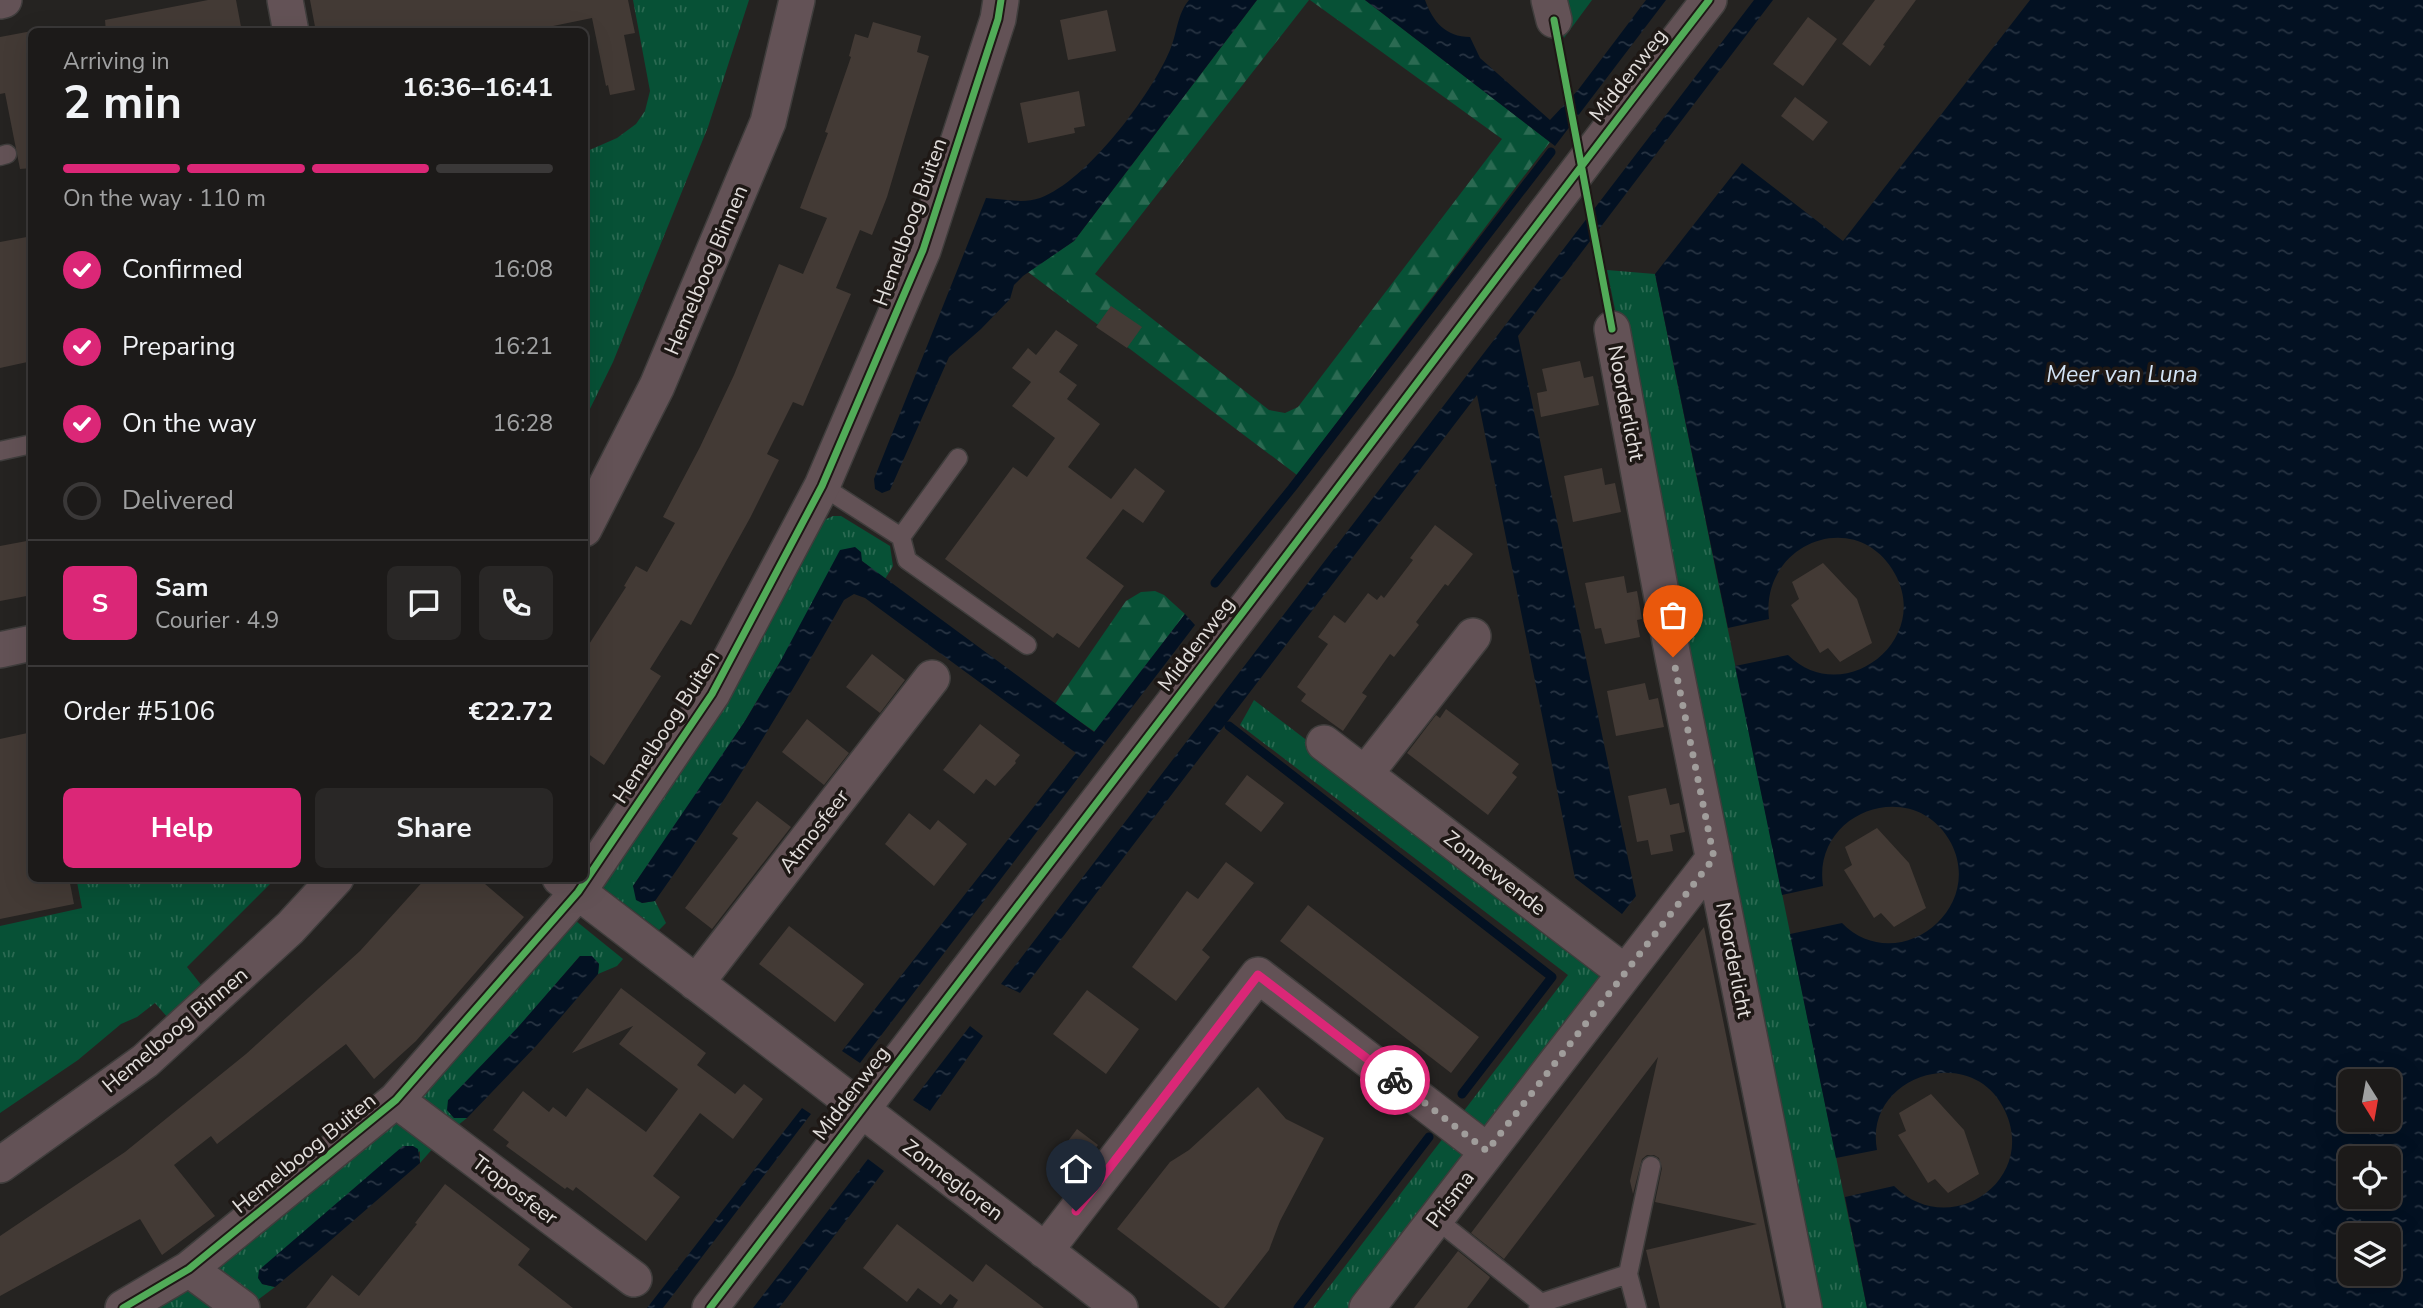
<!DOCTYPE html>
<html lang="en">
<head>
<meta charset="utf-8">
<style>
	:root { --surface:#1c1a19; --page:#292726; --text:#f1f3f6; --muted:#a0a1a2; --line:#3a3838; --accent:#db2777 }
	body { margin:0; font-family:"Nunito Sans",sans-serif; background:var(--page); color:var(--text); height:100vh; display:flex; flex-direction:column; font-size:26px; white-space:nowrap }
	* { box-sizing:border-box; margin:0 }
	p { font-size:23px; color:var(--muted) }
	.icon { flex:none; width:38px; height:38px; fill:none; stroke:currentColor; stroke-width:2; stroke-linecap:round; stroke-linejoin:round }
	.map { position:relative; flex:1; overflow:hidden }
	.panel { position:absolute; left:28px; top:28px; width:560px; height:854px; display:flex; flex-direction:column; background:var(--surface); border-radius:10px; box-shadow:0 7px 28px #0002,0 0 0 2px var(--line) }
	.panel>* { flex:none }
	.needle { width:46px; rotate:169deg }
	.tools { position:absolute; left:2338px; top:1069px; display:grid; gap:14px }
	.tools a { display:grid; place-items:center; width:63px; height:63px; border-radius:10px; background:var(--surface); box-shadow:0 7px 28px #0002,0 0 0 2px var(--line); font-size:35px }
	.pin { position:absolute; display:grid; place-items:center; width:60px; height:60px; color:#fff; margin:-72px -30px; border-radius:50% 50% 50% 0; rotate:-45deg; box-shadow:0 0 7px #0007 }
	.pin .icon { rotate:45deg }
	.courier { position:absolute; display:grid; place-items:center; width:70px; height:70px; margin:-35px; border:5px solid #db2777; border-radius:50%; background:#fff; color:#222; box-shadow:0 2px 9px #0007 }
	.headline em { font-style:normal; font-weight:700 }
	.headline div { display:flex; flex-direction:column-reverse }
	.headline { display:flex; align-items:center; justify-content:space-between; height:119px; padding:0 35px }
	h1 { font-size:46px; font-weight:700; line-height:52px }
	.bar { display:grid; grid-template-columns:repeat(4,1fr); gap:10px 7px; align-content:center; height:84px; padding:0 35px }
	.bar i { height:9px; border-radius:5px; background:var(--line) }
	.bar .active { background:var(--accent) }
	.bar p { grid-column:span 4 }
	.line { display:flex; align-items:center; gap:18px; padding:0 35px; border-top:2px solid var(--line) }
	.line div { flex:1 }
	.round { display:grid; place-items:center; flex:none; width:74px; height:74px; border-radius:10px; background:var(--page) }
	ol { padding:0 35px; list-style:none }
	li { display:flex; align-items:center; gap:21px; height:77px }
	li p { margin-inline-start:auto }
	li .icon { padding:7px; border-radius:50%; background:var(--accent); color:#fff; stroke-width:4 }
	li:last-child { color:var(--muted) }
	li i { width:38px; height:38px; border:4px solid var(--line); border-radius:50% }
	.button { display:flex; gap:14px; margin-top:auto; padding:14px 35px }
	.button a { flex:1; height:80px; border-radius:10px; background:var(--accent); color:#fff; font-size:28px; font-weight:700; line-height:80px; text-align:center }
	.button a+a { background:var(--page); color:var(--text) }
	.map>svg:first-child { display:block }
	.grass { fill:url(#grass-tufts) }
	.forest { fill:url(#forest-firs) }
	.water { fill:url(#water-ripples); fill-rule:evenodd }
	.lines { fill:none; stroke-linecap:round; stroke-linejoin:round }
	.stream { stroke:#031122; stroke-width:9 }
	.building { fill:#433a35 }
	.service-casing { stroke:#3f3d3c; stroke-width:21 }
	.minor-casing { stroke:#3f3d3c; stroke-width:38 }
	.service { stroke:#635256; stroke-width:18 }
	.minor { stroke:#635256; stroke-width:35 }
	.cycleway-casing { stroke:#1e1815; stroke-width:11 }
	.cycleway { stroke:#51ab58; stroke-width:7 }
	.done { stroke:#a09d9b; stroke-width:7; stroke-dasharray:0 12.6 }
	.route { stroke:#db2777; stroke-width:9 }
	.labels { text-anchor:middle; stroke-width:7; stroke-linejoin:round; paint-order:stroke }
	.street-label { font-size:21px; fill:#e2dedc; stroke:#1e1815 }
	.water-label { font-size:23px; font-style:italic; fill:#d2e3f5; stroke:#1e1815 }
</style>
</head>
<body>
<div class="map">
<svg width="2423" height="1308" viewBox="0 0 2423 1308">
	<defs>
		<pattern id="grass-tufts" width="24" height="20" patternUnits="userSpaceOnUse" patternTransform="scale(1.75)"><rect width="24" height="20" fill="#075136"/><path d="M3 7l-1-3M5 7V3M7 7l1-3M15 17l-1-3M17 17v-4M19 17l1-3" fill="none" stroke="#2b6a52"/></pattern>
		<pattern id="forest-firs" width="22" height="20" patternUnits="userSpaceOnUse" patternTransform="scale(1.75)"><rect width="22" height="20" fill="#075136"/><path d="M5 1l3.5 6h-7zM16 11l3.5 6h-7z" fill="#2b6a52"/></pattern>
		<pattern id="water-ripples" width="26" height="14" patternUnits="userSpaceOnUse" patternTransform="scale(1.75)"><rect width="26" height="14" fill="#031122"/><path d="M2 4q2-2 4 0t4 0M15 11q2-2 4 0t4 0" fill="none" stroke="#273342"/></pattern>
	</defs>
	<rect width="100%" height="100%" fill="#252321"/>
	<path class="grass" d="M633 0H749L708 127 613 362 585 419 584 204 589 203 585 184V152L617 138 636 124 645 111 650 91Z
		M1556 0H1592L1564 38Z
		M1607 270 1655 274 1867 1308H1817Z
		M833 516H841L890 546 893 566 885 579 862 561 780 662 745 721 690 805 633 886 642 903 655 901 666 923 659 930 601 886 822 521Z
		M1254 700 1607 969 1348 1308H1313L1568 975 1240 725Z
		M90 879H275L187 967 210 996 175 1026 155 1003 137 1017 121 1024 78 1060 0 1113V926L82 908 77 882Z
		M576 921 623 959 617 966 598 974 599 964 591 956H580L447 1110 454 1118H467L448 1133 422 1112 419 1086 567 924Z
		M396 1120 435 1146 420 1163V1151L262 1284 275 1287 255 1302 219 1270 222 1258Z
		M192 1285 229 1308H149Z"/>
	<path class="forest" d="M1257 0H1309L1095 274 1269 410 1285 413 1298 407 1502 139 1310 0H1365L1550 142 1297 475 1028 272 1074 241Z
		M1155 591 1164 595 1185 614 1095 732 1055 704 1126 601 1141 592Z"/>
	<path class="water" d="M1189 0H1257L1074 241 1023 276 1014 285 1010 299 981 329 949 357 890 490 882 493 875 489 874 479 986 198C1004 199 1023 204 1040 198 1087 181 1151 95 1170 50 1177 34 1177 14 1189 0Z
		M1365 0H1425C1433 22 1446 37 1470 37L1480 58 1550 120 1578 90 1646 0H1666L1555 146Z
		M1754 0H1773L1518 336 1636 896 1622 914 1575 878 1477 395 1020 993 1001 984Z
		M2030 0H2423V1308H1867L1845 1197 1894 1186C1949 1241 2038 1181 2005 1111 1973 1041 1863 1075 1877 1150L1836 1158 1790 934 1842 923C1896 978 1986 911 1951 843 1915 775 1812 810 1823 886L1782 895 1735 666 1788 655C1843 709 1932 641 1895 574 1857 505 1760 543 1769 619L1728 628 1655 274 1742 163 1843 241ZM2350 1082H2389V1120H2350ZM2350 1158H2389V1197H2350ZM2350 1236H2389V1274H2350Z
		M855 547 861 552 862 561 1094 732 1185 614 1195 625 860 1063 842 1051 1076 753 865 598 854 594 844 600C786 704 724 804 655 901L642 903 636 900 633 886 745 721 780 662 840 550Z
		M580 956H592L599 964 598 974 537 1045 467 1118H454L447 1110 448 1100 519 1026Z
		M970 1026 983 1036 930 1111 913 1100Z
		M802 1108 811 1114 663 1308H647Z
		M403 1146H413L418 1149 420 1163 316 1253 275 1287 262 1284 258 1278 259 1270Z
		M868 1159 884 1171 779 1308H753Z"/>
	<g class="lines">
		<path class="stream" d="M1215 583 1292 488 1551 152
			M1229 726 1552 977 1462 1094
			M1298 1308 1429 1137"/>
	</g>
	<path class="building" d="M208 0H236L242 32H106L105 20Z
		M310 0H628L635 33 624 35 635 90 610 95 608 85 606 86 592 18 524 32H316Z
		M1875 0H1916L1883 45 1885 46 1870 66 1842 44Z
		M1107 10 1116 51 1068 60 1060 20Z
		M1808 17 1837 39 1803 86 1773 64Z
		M873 22 921 36 917 52 929 56 887 197 872 235 860 230 836 288 851 294 803 406 793 402 767 454 779 460 750 518 691 625 681 620 650 669 661 676 604 765 584 751V652L626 587 624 586 636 566 647 572 675 523 663 517 700 447 734 375 779 264 803 274 827 218 800 208 828 133 825 132 851 57 849 56 855 34 868 38Z
		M32 31V168L20 169 5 93 0 94V37Z
		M1079 91 1085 126 1074 128 1075 133 1028 143 1020 103Z
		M1795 97 1828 122 1813 141 1781 116Z
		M32 236V361L0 368V242Z
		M1111 306 1142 327 1127 348 1096 327Z
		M1056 330 1078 345 1059 372 1077 385 1067 399 1100 424 1068 467 1111 499 1135 468 1165 491 1143 523 1123 509 1086 558 1124 586 1079 648 1057 633 1053 638 945 559 1013 467 1027 477 1055 438 1012 406 1031 382 1012 368 1028 348 1036 355Z
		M1580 361 1584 378 1593 376 1599 405 1541 417 1537 393 1547 391 1542 369Z
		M1602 468 1605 485 1615 483 1621 512 1573 522 1564 476Z
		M1435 525 1473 554 1448 586 1445 584 1416 622 1419 625 1394 657 1390 654 1362 693 1367 696 1343 731 1301 701 1306 694 1297 687 1328 644 1318 637 1334 615 1345 623 1368 593 1377 600 1381 595 1384 598 1413 560 1410 558Z
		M32 540V595L0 601V546Z
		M1823 563 1857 599 1872 643 1840 662 1828 648 1820 653 1791 605 1799 599 1792 582Z
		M1624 576 1627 593 1637 591 1642 619 1637 620 1640 637 1605 644 1601 628 1595 629 1585 583Z
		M872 654 905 680 880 713 846 687Z
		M1645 683 1649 700 1658 698 1664 727 1616 736 1607 691Z
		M1446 709 1519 764 1512 773 1517 777 1488 815 1407 753 1436 715 1440 718Z
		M807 719 849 753 824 785 782 752Z
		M980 724 1020 755 1015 761 1016 763 995 786 986 779 974 794 943 770Z
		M32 732V878H69L74 904 0 919V739Z
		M1247 775 1284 803 1261 832 1225 804Z
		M1666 788 1670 805 1679 803 1685 832 1670 835 1673 851 1651 855 1648 840 1637 842 1628 796Z
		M757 801 791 827 712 929 685 908 738 838 732 834Z
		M909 813 930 830 938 820 967 844 934 886 885 844Z
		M1877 828 1909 863 1926 908 1894 927 1881 913 1874 918 1844 870 1852 865 1845 847Z
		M1226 862 1254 883 1202 950 1210 957 1176 1001 1132 967 1187 891 1198 899Z
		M426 878H478L524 917 416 1041 374 1079 346 1044 217 1144 211 1136 174 1165 215 1216 162 1255 140 1219 0 1296V1236L125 1152 246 1054 360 951Z
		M1308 905 1479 1037 1451 1073 1280 941Z
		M789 926 864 984 835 1022 759 964Z
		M1704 927 1771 1255 1782 1308H1660L1646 1250 1757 1224 1655 1202 1662 1168 1659 1158 1654 1155H1647L1642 1159 1633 1194 1630 1181 1658 1057 1504 1259 1471 1233Z
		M621 988 706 1053 697 1065 735 1094 744 1084 763 1099 733 1139 700 1113 653 1176 680 1197 646 1241 576 1187 573 1191 567 1187 565 1189 506 1146 509 1142 493 1130 523 1091 549 1112 553 1107 566 1117 587 1088 646 1132 678 1089 619 1044 633 1026 572 1053Z
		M1087 990 1139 1029 1106 1074 1053 1034Z
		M1258 1087 1286 1119 1324 1138 1280 1221 1269 1250 1224 1308H1220L1117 1229 1170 1162 1189 1150Z
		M1931 1094 1964 1130 1979 1174 1948 1193 1935 1179 1928 1183 1898 1135 1906 1131 1899 1113Z
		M1077 1129 1098 1145 1077 1173 1056 1157Z
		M445 1184 530 1249 518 1265 573 1308H306L332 1275 359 1296 417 1224 415 1223Z
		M897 1224 973 1282 986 1264 1044 1308H953L958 1300 950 1294 941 1305 918 1288 907 1302 863 1268Z
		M1458 1251 1490 1277 1489 1279 1467 1308H1414Z"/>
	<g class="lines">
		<defs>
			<path id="service" d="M0 156 7 154
				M0 451 32 444
				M822 486 901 537 958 458
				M901 537 907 560 1027 645
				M1436 1219 1541 1303
				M1628 1274 1651 1166
				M1538 1308 1541 1303 1628 1274 1637 1308"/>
			<path id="minor" d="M285 0 291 32
				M1549 0 1554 20
				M0 1 4 0
				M1612 329 1673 657 1804 1308
				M584 529 657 386 768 122 797 0
				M0 650 32 643
				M1324 743 1624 972
				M1365 774 1473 636
				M560 878 1120 1308
				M696 983 932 678
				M396 1100 634 1279
				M0 1165 145 1061 290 928 336 878
				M1045 1251 1258 975 1487 1151
				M189 1269 242 1308
				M123 1308 189 1269 396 1100 578 892 712 694 822 486 923 250 998 19 1001 0
				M710 1308C875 1090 1042 875 1208 658 1376 439 1540 218 1709 0
				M1367 1308 1714 858"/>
		</defs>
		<use href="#service" class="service-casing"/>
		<use href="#minor" class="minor-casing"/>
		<use href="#service" class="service"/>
		<use href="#minor" class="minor"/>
		<defs>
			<path id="cycleway" d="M1554 20 1612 329
				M123 1308 189 1269 396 1100 578 892 712 694 822 486 923 250 998 19 1001 0
				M710 1308C875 1090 1042 875 1208 658 1376 439 1540 218 1709 0"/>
		</defs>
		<use href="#cycleway" class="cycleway-casing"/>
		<use href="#cycleway" class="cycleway"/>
	</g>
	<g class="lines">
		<path class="done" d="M1395 1080 1487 1151 1714 858 1673 657"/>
		<path class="route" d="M1076 1211 1258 975 1395 1080"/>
	</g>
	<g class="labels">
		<g class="street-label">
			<text transform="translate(1628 75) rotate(-52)" y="7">Middenweg</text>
			<text transform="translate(910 222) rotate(-70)" y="7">Hemelboog Buiten</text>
			<text transform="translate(706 270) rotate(-67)" y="7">Hemelboog Binnen</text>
			<text transform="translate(1626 403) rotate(79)" y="7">Noorderlicht</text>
			<text transform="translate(1196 644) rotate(-53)" y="7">Middenweg</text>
			<text transform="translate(666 727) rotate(-57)" y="7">Hemelboog Buiten</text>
			<text transform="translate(814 831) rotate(-52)" y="7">Atmosfeer</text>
			<text transform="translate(1495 873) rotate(38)" y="7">Zonnewende</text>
			<text transform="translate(1734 960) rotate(79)" y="7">Noorderlicht</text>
			<text transform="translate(175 1030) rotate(-40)" y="7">Hemelboog Binnen</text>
			<text transform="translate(851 1093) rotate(-53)" y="7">Middenweg</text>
			<text transform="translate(304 1153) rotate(-39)" y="7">Hemelboog Buiten</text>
			<text transform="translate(953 1180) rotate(37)" y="7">Zonnegloren</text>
			<text transform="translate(515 1190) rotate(37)" y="7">Troposfeer</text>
			<text transform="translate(1450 1199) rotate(-53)" y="7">Prisma</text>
		</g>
		<g class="water-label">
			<text x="2122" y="382">Meer van Luna</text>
		</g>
	</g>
</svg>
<div class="tools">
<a><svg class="needle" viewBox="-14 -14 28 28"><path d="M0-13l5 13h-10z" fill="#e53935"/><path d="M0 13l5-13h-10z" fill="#a0a1a2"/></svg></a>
<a><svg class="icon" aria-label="locate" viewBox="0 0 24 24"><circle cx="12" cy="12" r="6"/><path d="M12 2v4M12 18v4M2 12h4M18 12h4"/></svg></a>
<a><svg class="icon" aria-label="layers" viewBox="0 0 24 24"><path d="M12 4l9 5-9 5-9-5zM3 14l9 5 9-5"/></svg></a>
</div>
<div class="pin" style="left:1673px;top:657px;background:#ea580c"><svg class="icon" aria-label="bag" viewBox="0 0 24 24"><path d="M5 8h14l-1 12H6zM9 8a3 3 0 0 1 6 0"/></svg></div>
<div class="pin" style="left:1076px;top:1211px;background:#1f2937"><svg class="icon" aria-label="home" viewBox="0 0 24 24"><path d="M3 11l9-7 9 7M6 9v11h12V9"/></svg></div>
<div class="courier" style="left:1395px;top:1080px"><svg class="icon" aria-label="bike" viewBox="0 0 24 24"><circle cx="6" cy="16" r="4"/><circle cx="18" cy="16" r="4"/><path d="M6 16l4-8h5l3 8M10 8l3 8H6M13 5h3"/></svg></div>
<section class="panel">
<div class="headline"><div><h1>2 min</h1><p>Arriving in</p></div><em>16:36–16:41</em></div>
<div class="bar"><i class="active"></i><i class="active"></i><i class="active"></i><i></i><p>On the way · 110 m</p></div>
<ol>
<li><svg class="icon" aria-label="check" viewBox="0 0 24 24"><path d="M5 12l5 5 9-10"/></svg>Confirmed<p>16:08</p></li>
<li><svg class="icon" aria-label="check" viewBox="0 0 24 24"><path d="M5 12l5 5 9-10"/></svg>Preparing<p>16:21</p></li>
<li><svg class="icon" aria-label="check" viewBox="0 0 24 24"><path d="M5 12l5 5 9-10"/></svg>On the way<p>16:28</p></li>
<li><i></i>Delivered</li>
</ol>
<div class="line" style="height:126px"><b class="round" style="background:var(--accent);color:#fff">S</b><div><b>Sam</b><p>Courier · 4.9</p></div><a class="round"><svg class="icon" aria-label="chat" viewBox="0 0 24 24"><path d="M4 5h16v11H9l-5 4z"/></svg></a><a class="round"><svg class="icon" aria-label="phone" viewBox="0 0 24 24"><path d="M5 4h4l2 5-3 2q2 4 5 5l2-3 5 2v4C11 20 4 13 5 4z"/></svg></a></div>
<div class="line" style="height:91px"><div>Order #5106</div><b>€22.72</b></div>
<div class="button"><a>Help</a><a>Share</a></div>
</section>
</div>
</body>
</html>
